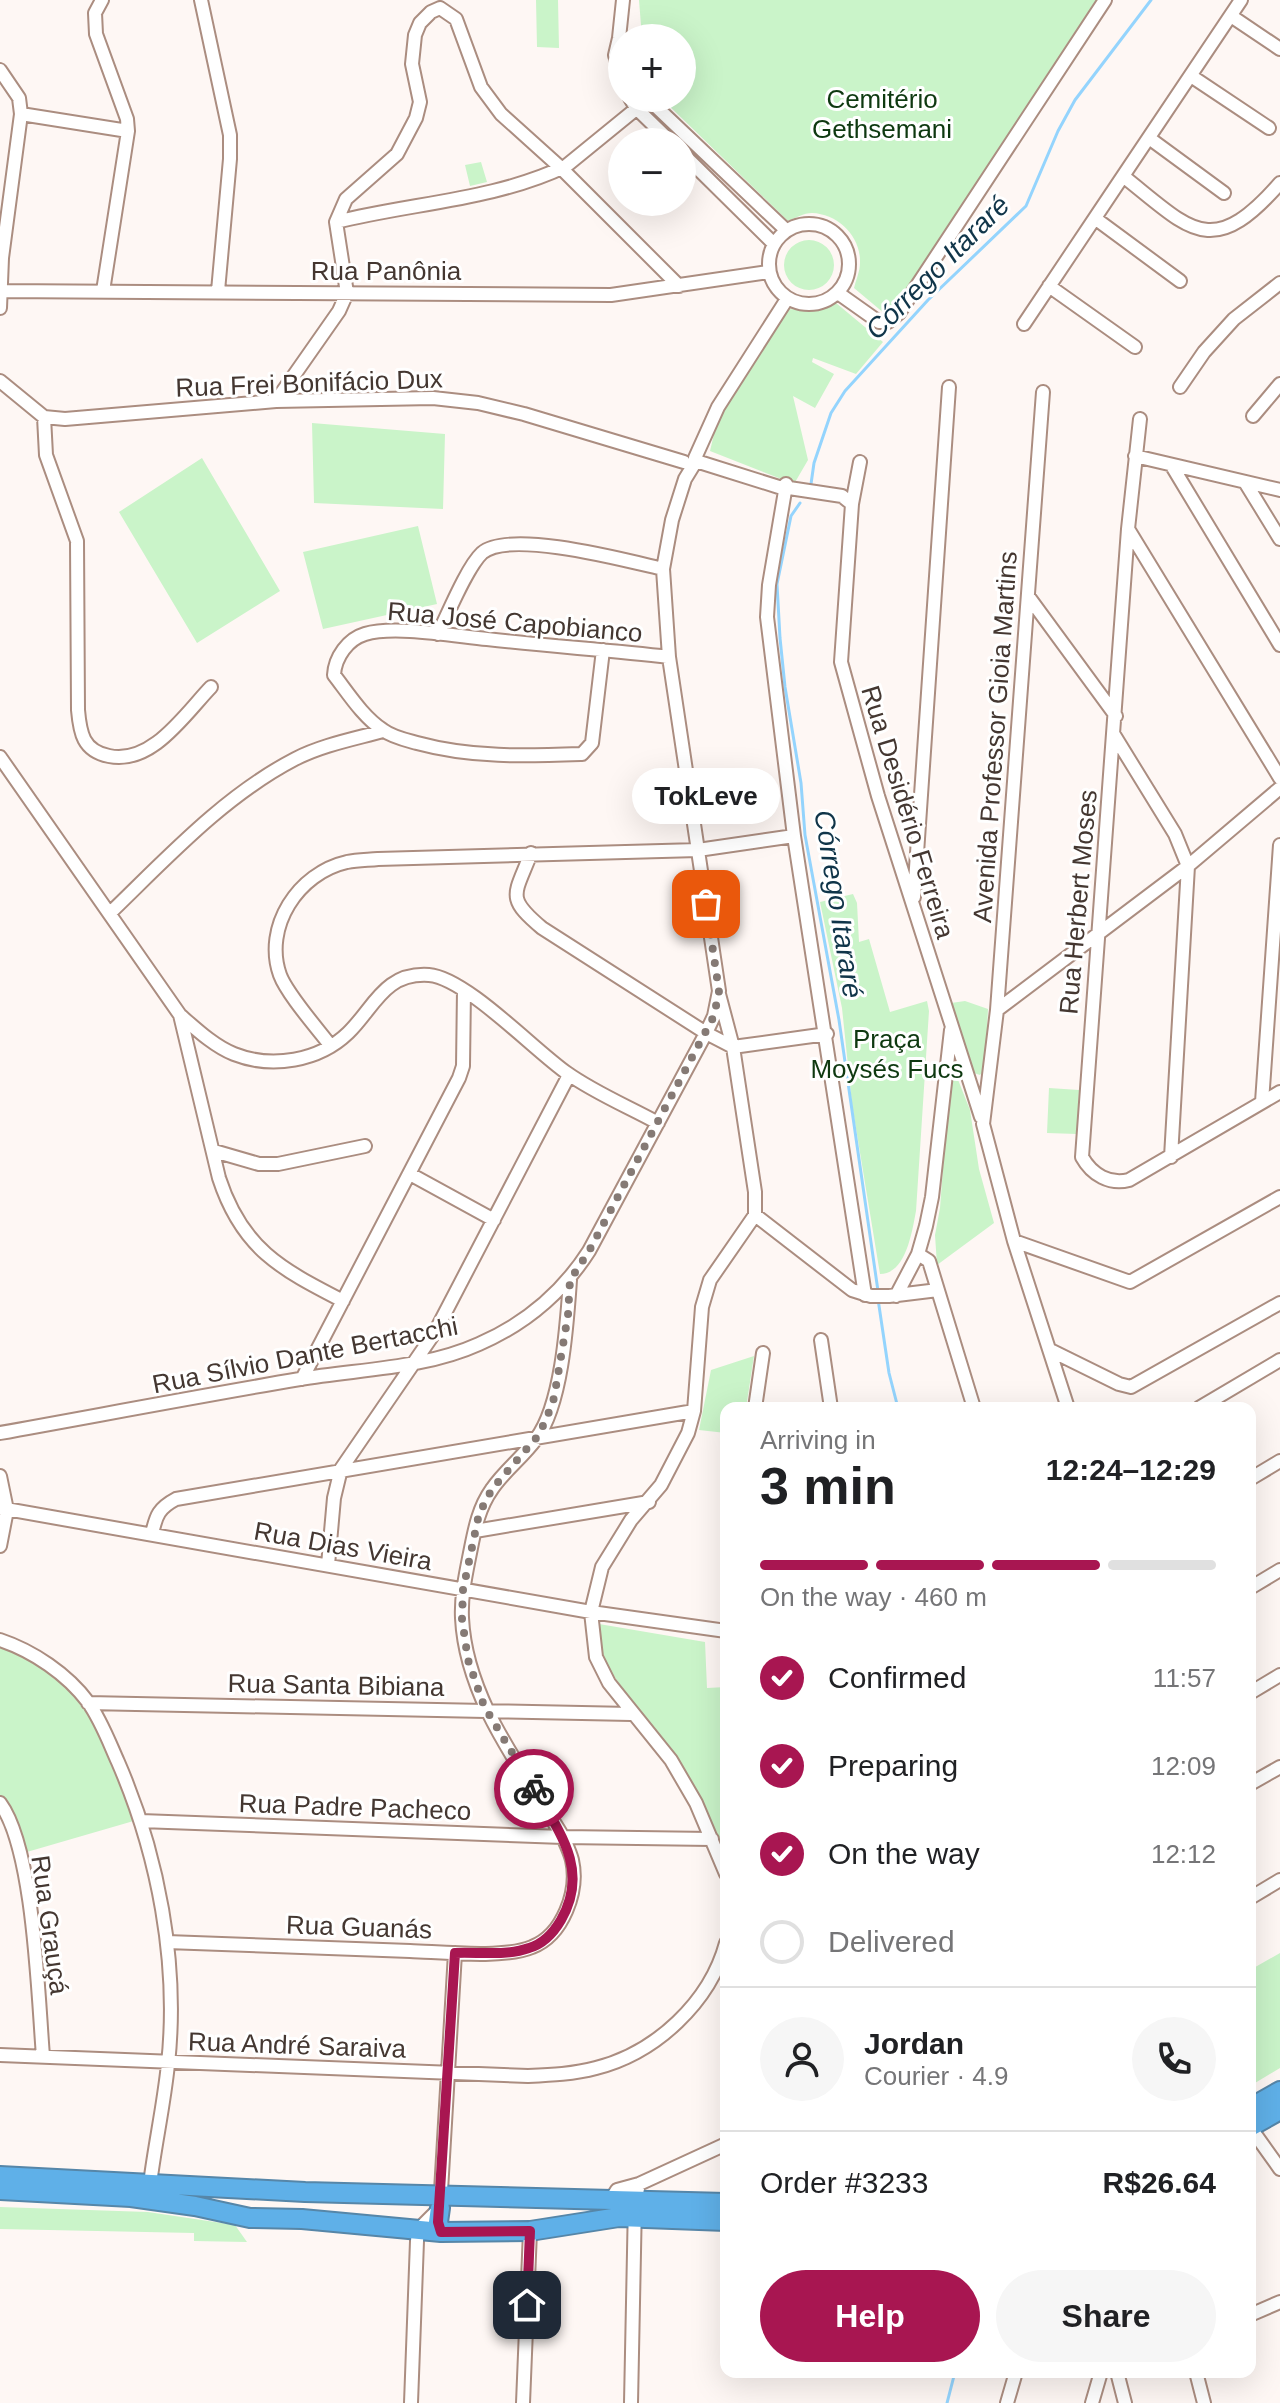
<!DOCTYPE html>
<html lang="en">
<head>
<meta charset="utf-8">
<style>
	:root { --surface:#fff; --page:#f6f6f6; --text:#202124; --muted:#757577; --line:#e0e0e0; --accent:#a81651 }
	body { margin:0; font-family:Helvetica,sans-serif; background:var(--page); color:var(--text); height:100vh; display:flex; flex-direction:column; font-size:30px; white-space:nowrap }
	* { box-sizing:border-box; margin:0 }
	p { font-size:26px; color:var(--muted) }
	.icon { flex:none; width:44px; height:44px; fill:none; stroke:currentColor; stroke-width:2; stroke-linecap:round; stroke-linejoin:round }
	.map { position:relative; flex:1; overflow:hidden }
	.drawer { position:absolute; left:720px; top:1402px; width:536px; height:976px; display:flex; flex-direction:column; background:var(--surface); border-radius:16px; box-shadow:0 8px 32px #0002 }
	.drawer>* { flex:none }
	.buttons { position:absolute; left:608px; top:24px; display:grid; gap:16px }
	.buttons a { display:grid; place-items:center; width:88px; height:88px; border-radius:50%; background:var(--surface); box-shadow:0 8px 32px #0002; font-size:40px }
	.pin { position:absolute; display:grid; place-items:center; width:68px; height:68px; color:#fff; margin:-34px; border-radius:16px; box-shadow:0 4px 12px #0006 }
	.courier { position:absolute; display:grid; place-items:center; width:80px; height:80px; margin:-40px; border:6px solid #a81651; border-radius:50%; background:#fff; color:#222; box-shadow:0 2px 10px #0007 }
	.bubble { position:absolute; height:56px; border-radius:28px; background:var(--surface); box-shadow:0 8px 32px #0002; font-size:26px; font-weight:600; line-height:56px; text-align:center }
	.headline em { font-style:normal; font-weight:600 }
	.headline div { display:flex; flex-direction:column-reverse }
	.headline { display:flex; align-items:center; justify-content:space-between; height:136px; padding:0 40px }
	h1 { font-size:52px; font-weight:600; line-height:60px }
	.bar { display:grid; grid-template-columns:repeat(4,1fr); gap:12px 8px; align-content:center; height:96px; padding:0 40px }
	.bar i { height:10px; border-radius:6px; background:var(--line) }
	.bar .current { background:var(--accent) }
	.bar p { grid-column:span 4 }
	.line { display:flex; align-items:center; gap:20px; padding:0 40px; border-top:2px solid var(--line) }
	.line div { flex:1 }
	.round { display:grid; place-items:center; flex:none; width:84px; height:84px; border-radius:42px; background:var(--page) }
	ol { padding:0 40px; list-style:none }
	li { display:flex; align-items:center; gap:24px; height:88px }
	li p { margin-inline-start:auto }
	li .icon { padding:8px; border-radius:50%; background:var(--accent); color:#fff; stroke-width:4 }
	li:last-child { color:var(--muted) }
	li i { width:44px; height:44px; border:4px solid var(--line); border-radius:50% }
	.button { display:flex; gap:16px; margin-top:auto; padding:16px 40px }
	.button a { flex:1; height:92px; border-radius:48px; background:var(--accent); color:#fff; font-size:32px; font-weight:600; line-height:92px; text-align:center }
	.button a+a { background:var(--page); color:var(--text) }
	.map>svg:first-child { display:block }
	.green { fill:#caf4c9 }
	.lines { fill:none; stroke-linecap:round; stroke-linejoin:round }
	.stream { stroke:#94d4fd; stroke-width:3 }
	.minor-casing { stroke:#ab8d80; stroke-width:16 }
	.highway-casing { stroke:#5686a8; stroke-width:22 }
	.minor { stroke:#fff; stroke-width:12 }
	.highway { stroke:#5fb0e8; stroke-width:18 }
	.done { stroke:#857a75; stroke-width:8; stroke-dasharray:0 14.4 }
	.route { stroke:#a81651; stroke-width:10 }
	.labels { text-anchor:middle; stroke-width:6; stroke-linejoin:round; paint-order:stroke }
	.park-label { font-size:26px; fill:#0e3910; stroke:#fff }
	.street-label { font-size:26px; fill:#443731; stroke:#fff }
	.water-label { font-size:28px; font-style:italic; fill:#103549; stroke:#fff }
</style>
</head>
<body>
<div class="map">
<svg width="1280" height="2403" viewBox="0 0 1280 2403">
	<rect width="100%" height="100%" fill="#fef7f4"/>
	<path class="green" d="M536 0H558L559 48 537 47Z
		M639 0H1096L899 302 885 314 854 288C856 280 860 271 860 263 861 236 838 214 812 213 804 213 795 218 788 221L661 98H682V38H642Z
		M481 162 487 182 470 186 465 165Z
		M784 265a25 25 0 1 1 50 0a25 25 0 1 1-50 0Z
		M836 303 883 342 856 374 813 358 812 362 834 374 815 408 793 396 808 460 794 484 710 451 717 421 787 309 811 310Z
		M312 423 445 434 443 509 314 503Z
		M202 458 280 591 197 643 119 512Z
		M418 526 437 604 323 629 303 552Z
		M853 894 857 903 859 942 869 939 890 1012 927 1001 929 1011 916 1211C912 1232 906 1274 880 1274L852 1104 842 1008 820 902Z
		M965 1001 988 1009 985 1069 980 1075 971 1072 972 1064 951 1003Z
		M951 1062 970 1110 979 1169 994 1223 937 1265 935 1235 940 1208Z
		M1049 1088 1079 1090 1077 1134 1047 1133Z
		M754 1356 746 1408H726V1433L699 1430 711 1370Z
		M599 1624 705 1642 707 1688 726 1687V1851L703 1805 603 1660Z
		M0 1641 45 1664 86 1703 137 1820 20 1854 0 1801Z
		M1280 1953V2068L1250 2086V1970Z
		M0 2207 148 2212 235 2225 247 2242 194 2241V2233L0 2229Z"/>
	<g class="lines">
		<path class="stream" d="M811 484 814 463 831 413 845 391 928 300 1026 206 1058 131 1075 100 1151 0
			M800 503 791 516 777 584 780 638 785 687 801 783 805 835 839 1020 878 1291
			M878 1299 889 1373 898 1408
			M947 2403 955 2372"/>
		<defs>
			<path id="minor" d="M102 0 95 13 96 34 127 119 128 131 103 291
				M201 0 230 135V159L218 291
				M1241 0 1123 176C1190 229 1211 262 1280 183
				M1231 16 1280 49
				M0 70 19 98 21 114 2 258 0 308
				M1191 76 1269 128
				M622 80 615 55 619 38 623 0
				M630 98 636 108 671 142
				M647 98 786 230
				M21 114 128 131
				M1149 138 1224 193
				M682 153 773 243
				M1096 219 1180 281
				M336 222 346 199 397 154 416 118 420 102 412 64 415 35 420 23 431 12 440 8 456 19 481 87 501 114 561 168 679 286
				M769 264a40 40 0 1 1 80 0a40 40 0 1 1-80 0Z
				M1049 286 1135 347
				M1 291 611 295 768 272
				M838 293 879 322H888L899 313 1105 0
				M1024 324 1123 176
				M0 381 44 417 65 419 276 401 433 398 478 403 524 414 684 462
				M1180 387 1204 352 1234 319 1280 283
				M1043 392 997 1010 983 1124 1014 1241 1068 1408
				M276 401 339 311 347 293 336 222C412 203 495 200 566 166L647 100
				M1253 416 1280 384
				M44 417 46 455 77 541 78 710C80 733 83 751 109 756 152 765 185 714 211 687
				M1140 419 1128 529 1082 1157C1092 1175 1110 1185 1129 1180L1280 1092
				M1135 456 1280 490
				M695 458 718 407 787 299
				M696 461 782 488
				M860 462 852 504 841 662 878 796 981 1117
				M1172 466 1280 645
				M1245 482 1280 539
				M789 488 842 496 852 504
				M785 491 783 487 786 484 789 488 785 491 769 585 767 617 794 836 865 1295
				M1128 529 1280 778
				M1028 596 1116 716
				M438 634C448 614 467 567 482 553 510 529 628 561 663 569
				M603 650 592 743 582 754C525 756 472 758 417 743 406 740 392 737 383 730 363 717 348 693 334 675 335 657 348 639 365 634 394 625 455 636 487 639 548 646 608 650 669 657
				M1114 735 1175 834 1188 866 1171 1157
				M0 757 180 1015C196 1029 214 1046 234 1054 272 1069 319 1061 348 1033 374 1008 384 972 429 975 466 978 534 1050 567 1073 595 1093 629 1107 658 1123
				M531 853C515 895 505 897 542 928L706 1033 733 1047
				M914 897 949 387
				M110 913C168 857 224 796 295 759 322 745 354 739 383 731
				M719 994 733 1047 755 1192V1215
				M997 1010 1188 866 1280 788
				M180 1015 219 1178C242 1249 281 1269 343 1301
				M330 1045C317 1028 287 994 280 975 263 927 298 873 347 862 357 860 368 860 378 859L698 850 794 836
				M733 1047 827 1034
				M1262 1102 1280 845
				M214 1151 259 1164H278L365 1146
				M410 1174 494 1220
				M755 1215 852 1290 871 1296H889L938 1290
				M1014 1241 1130 1282 1280 1197
				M918 1254 929 1261 974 1408
				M896 1296 918 1254 926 1226 932 1197 951 1030
				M821 1340 831 1408
				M1050 1350 1119 1384 1131 1387 1280 1303
				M302 1379 459 1078 463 1066 464 990
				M755 1408 763 1353
				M1199 1408 1280 1360
				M0 1433C100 1415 200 1396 300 1379 359 1369 424 1369 479 1344 525 1324 562 1293 589 1251L706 1033 714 1016 719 991 669 657 663 569 672 520 685 479 696 461
				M0 1476 7 1510 0 1546
				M1250 1479 1280 1461
				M0 1508 591 1612 726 1631
				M475 1531 649 1502
				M152 1534C156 1515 159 1508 176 1499L694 1411
				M328 1565 334 1498 341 1469 435 1332 569 1075
				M1250 1588 1280 1570
				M0 1640C33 1651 67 1674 88 1702 101 1720 109 1742 118 1762 158 1854 179 1963 168 2064 164 2104 155 2144 150 2184
				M1250 1693 1280 1675
				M88 1703 631 1714
				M1250 1784 1280 1767
				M0 1803C34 1849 38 1996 43 2056
				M141 1821 563 1837 712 1839
				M726 1874 696 1803 671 1760 609 1683 596 1657 591 1612 602 1567 631 1520 661 1485 688 1433 694 1411 702 1307 710 1280 755 1215
				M1250 1898 1280 1880
				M167 1942C248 1945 329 1948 410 1951 441 1952 504 1959 532 1947 563 1935 579 1891 572 1860 570 1852 566 1844 563 1837 523 1770 466 1700 462 1618 461 1598 465 1578 469 1558 474 1534 477 1510 492 1489 504 1471 523 1457 536 1439 562 1405 567 1323 570 1280
				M0 2055 528 2076C551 2075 574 2074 596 2068 656 2053 710 2002 726 1943
				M1250 2127 1280 2169
				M610 2201 617 2190 639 2184 726 2144
				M1250 2315 1280 2302
				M1117 2372 1125 2403
				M1196 2372 1204 2403
				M411 2403 417 2241 418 2230 440 2208 455 1953
				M523 2403 530 2231
				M631 2403 635 2202 639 2184
				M1007 2403 1016 2372
				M1092 2403 1101 2372"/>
			<path id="highway" d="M1250 2108 1280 2091
				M1250 2127 1280 2110
				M0 2176 305 2192 726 2203
				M0 2190 131 2197 195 2206 250 2218 302 2219 441 2232 530 2231 619 2217 726 2221
				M440 2208 438 2222 441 2232"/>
		</defs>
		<use href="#minor" class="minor-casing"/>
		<use href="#highway" class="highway-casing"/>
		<use href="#minor" class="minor"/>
		<use href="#highway" class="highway"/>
	</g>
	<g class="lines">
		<path class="done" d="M534 1789 484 1706 468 1660 462 1619 463 1590 479 1514 492 1489 537 1437 546 1420 554 1398 568 1315 570 1280 589 1251 714 1016 719 991 706 904"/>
		<path class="route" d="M527 2305 530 2231 441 2232 438 2222 455 1953C479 1952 507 1956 529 1948 543 1944 554 1932 561 1920 590 1870 559 1831 534 1789"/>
	</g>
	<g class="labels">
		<g class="park-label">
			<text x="882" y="108">Cemitério<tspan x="882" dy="30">Gethsemani</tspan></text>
			<text x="887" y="1048">Praça<tspan x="887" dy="30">Moysés Fucs</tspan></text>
		</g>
		<g class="street-label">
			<text x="386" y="280">Rua Panônia</text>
			<text transform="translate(309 383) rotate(-2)" y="9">Rua Frei Bonifácio Dux</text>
			<text transform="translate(515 622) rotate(5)" y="9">Rua José Capobianco</text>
			<text transform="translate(995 737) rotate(-86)" y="9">Avenida Professor Gioia Martins</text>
			<text transform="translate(908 812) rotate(73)" y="9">Rua Desidério Ferreira</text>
			<text transform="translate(1078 902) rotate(-85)" y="9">Rua Herbert Moses</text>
			<text transform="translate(305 1355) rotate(-11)" y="9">Rua Sílvio Dante Bertacchi</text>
			<text transform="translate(343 1546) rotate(10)" y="9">Rua Dias Vieira</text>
			<text transform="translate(336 1685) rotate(1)" y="9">Rua Santa Bibiana</text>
			<text transform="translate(355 1807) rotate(2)" y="9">Rua Padre Pacheco</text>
			<text transform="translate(50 1925) rotate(82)" y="9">Rua Grauçá</text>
			<text transform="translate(359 1927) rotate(2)" y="9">Rua Guanás</text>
			<text transform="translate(297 2045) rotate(2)" y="9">Rua André Saraiva</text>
		</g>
		<g class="water-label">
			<text transform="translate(937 267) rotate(-45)" y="10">Córrego Itararé</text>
			<text transform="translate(839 904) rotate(81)" y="10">Córrego Itararé</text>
		</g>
	</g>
</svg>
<div class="buttons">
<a>+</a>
<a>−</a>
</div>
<div class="pin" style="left:706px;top:904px;background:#ea580c"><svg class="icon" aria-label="bag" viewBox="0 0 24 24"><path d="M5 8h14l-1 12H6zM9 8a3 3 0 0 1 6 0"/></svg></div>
<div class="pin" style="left:527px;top:2305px;background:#1f2937"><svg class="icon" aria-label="home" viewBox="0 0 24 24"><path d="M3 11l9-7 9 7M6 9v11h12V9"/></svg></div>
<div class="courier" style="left:534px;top:1789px"><svg class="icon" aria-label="bike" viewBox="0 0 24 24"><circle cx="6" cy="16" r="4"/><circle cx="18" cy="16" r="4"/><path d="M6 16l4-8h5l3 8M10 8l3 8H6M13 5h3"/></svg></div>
<div class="bubble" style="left:632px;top:768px;width:148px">TokLeve</div>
<section class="drawer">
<div class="headline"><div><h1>3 min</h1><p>Arriving in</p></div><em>12:24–12:29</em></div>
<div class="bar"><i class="current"></i><i class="current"></i><i class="current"></i><i></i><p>On the way · 460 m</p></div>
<ol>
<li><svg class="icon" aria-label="check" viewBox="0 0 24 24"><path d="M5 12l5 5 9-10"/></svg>Confirmed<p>11:57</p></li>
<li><svg class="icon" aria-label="check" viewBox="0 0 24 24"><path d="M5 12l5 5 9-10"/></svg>Preparing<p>12:09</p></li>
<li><svg class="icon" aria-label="check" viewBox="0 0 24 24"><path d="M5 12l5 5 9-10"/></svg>On the way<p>12:12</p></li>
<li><i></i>Delivered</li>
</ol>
<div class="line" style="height:144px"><a class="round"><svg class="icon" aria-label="person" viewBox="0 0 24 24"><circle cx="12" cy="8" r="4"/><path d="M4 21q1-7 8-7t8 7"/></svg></a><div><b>Jordan</b><p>Courier · 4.9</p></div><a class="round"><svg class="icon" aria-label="phone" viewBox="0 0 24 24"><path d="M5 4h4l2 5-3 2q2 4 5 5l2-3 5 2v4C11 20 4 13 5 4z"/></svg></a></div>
<div class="line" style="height:104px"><div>Order #3233</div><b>R$26.64</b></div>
<div class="button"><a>Help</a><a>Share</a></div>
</section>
</div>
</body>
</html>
